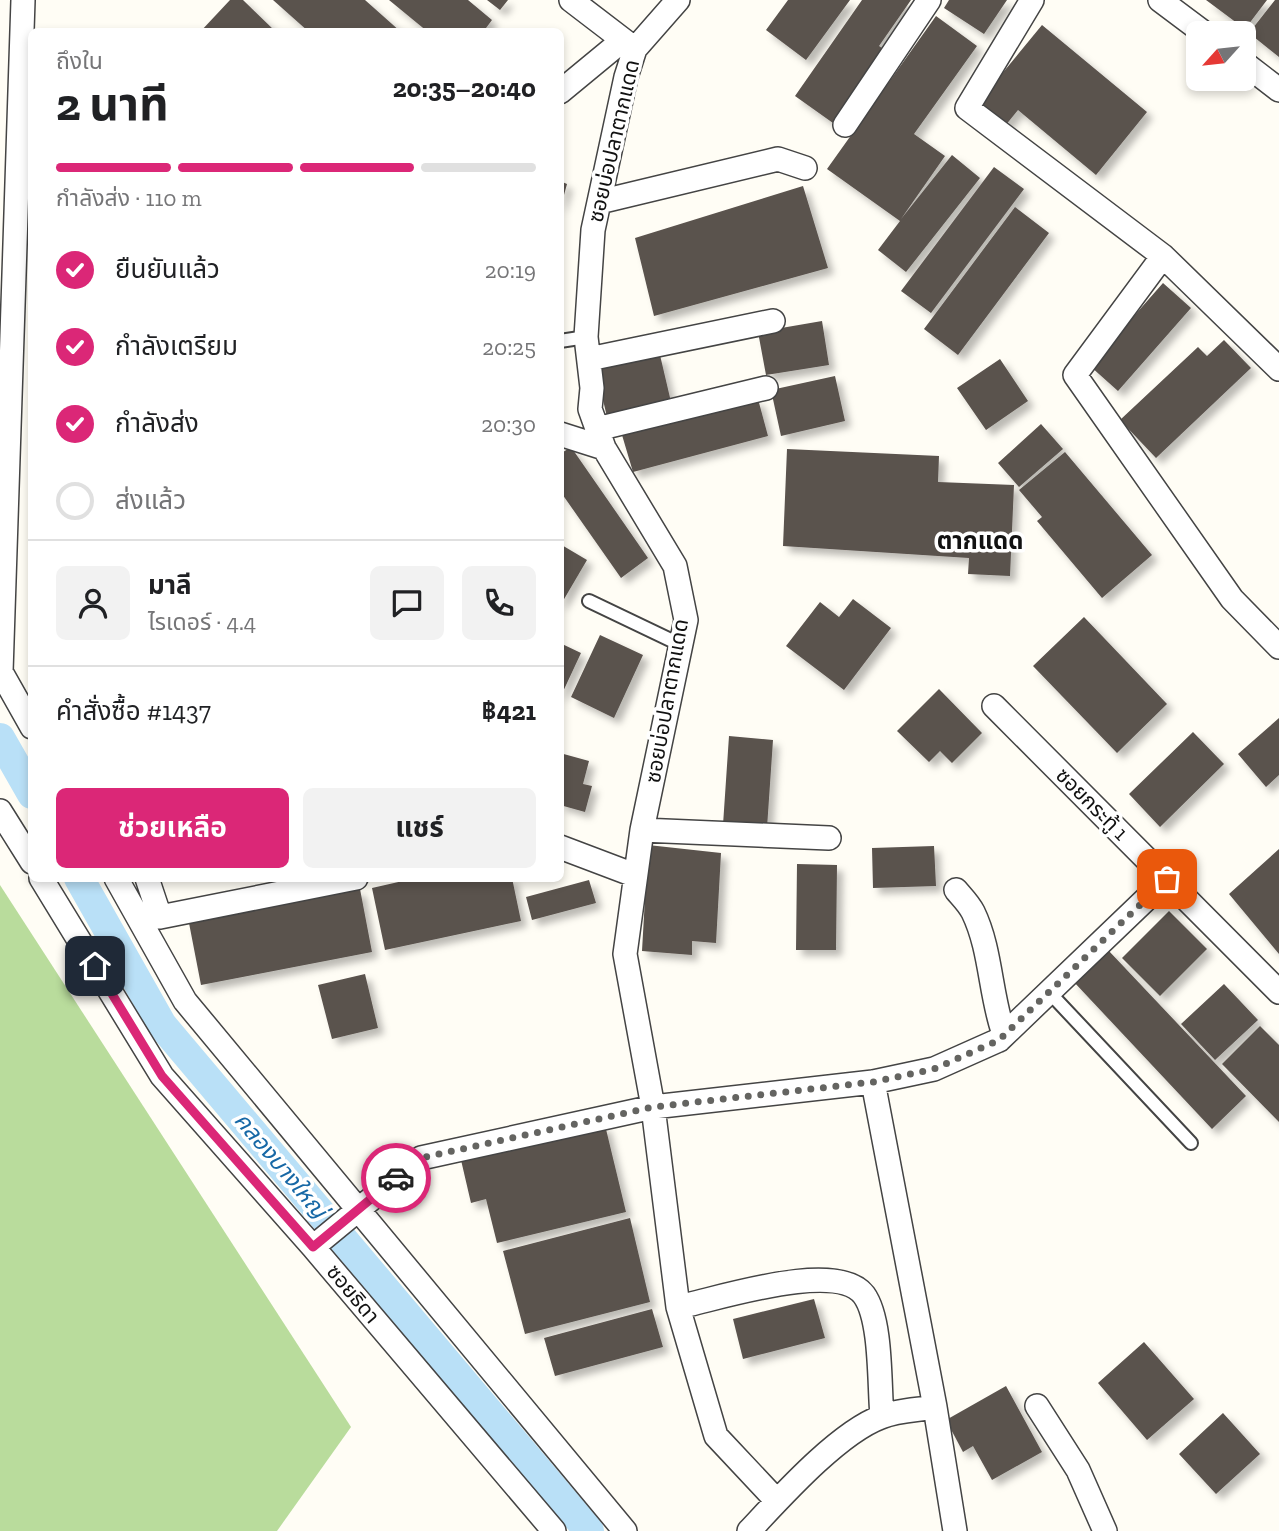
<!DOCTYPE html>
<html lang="th">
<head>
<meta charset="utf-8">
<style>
	:root { --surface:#fff; --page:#f2f2f2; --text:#202124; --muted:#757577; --line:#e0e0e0; --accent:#db2777 }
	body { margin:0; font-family:"Zilla Slab","Noto Sans Thai",serif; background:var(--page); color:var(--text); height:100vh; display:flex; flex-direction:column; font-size:26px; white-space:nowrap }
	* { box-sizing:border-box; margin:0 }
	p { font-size:23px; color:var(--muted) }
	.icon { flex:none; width:38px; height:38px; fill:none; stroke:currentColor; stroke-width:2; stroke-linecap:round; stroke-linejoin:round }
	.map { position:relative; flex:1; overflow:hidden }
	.details { position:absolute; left:28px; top:28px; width:536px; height:854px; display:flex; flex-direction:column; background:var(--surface); border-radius:10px; box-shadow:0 4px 10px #0003 }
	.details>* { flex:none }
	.needle { width:46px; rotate:243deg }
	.tools { position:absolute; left:1186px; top:21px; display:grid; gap:14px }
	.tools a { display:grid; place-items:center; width:70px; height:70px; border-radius:10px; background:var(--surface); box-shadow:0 4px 10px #0003; font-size:35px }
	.pin { position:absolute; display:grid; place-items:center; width:60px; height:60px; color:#fff; margin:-30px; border-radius:14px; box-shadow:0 4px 10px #0006 }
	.courier { position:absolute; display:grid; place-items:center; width:70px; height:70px; margin:-35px; border:5px solid #db2777; border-radius:50%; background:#fff; color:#222; box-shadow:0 2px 9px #0007 }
	.summary em { font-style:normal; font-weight:700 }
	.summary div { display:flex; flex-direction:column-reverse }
	.summary { display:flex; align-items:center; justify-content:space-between; height:119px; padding:0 28px }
	h1 { font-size:46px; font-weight:700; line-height:52px }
	.bar { display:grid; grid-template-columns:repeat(4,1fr); gap:10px 7px; align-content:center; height:84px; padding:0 28px }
	.bar i { height:9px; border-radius:5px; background:var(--line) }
	.bar .current { background:var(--accent) }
	.bar p { grid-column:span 4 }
	.line { display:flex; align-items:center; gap:18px; padding:0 28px; border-top:2px solid var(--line) }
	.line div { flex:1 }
	.round { display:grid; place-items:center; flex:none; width:74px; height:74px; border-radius:10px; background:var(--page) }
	ol { padding:0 28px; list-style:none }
	li { display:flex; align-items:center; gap:21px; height:77px }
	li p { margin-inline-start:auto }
	li .icon { padding:7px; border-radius:50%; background:var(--accent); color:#fff; stroke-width:4 }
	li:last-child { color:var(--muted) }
	li i { width:38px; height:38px; border:4px solid var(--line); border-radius:50% }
	.cta { display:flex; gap:14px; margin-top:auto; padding:14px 28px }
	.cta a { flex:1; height:80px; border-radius:10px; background:var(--accent); color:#fff; font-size:28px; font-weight:700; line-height:80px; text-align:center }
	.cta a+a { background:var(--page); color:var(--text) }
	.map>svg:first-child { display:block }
	.forest { fill:#b9dc9c }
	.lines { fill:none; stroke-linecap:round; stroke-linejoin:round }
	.canal { stroke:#b9e0f7; stroke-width:30 }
	.building { fill:#5a524d; filter:url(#shadow) }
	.lane-casing { stroke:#444; stroke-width:16 }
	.street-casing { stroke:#444; stroke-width:26 }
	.lane { stroke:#fff; stroke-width:12 }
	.street { stroke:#fff; stroke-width:23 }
	.done { stroke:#646461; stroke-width:7; stroke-dasharray:0 12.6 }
	.route { stroke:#db2777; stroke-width:9 }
	.labels { text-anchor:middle; stroke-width:7; stroke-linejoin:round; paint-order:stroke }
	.street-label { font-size:21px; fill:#111; stroke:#fff }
	.water-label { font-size:23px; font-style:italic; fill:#1768a6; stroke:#fff }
	.quarter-label { font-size:24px; font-weight:bold; fill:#111; stroke:#fff }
</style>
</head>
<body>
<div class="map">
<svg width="1279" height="1531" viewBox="0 0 1279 1531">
	<defs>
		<filter id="shadow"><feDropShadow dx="6" dy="6" stdDeviation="3.5" flood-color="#0004"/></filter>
	</defs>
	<rect width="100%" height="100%" fill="#fffdf5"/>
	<path class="forest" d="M0 885 351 1427 277 1531H0Z"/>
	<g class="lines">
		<path class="canal" d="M0 738 32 794
			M79 878 162 1025 589 1531"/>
	</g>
	<path class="building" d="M230 0H243L276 32H200Z
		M273 0H365L401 32H309Z
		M389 0H468L492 20 483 32H428Z
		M487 0H508L500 10Z
		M788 0H850L806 60 766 30Z
		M862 0H911L879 46 885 50 833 123 795 96Z
		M949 0H1007L984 34 944 8Z
		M1206 0H1267L1245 29Z
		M1275 0H1279V57L1249 33Z
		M936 16 977 46 914 134 945 156 901 219 952 155 980 178 906 272 878 250 900 221 827 169Z
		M1042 25 1147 112 1096 175 1018 110 1005 126 977 104Z
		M994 167 1024 189 931 313 901 291Z
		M560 181 567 184 561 206H560Z
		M803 186 828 268 654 316 635 238Z
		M1015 207 1049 233 958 355 924 329Z
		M1163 283 1191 308 1118 391 1090 366Z
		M822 321 829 365 766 375 758 332Z
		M1224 340 1251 368 1156 458 1120 420 1198 347 1207 356Z
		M660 355 671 402 607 417 596 370Z
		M1000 359 1028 401 986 430 957 388Z
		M835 376 845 421 781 436 771 390Z
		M758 399 768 436 633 472 622 435Z
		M1041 424 1063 449 1019 487 998 463Z
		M571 447 648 558 621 578 560 491V454Z
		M787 449 939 456 938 482 1014 485 1010 576 968 574 969 558 783 546Z
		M1065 452 1152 555 1102 598 1037 521 1042 517 1019 490Z
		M560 544 587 560 560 606Z
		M853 599 891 628 844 690 786 646 820 602 839 617Z
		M1084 617 1167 704 1117 753 1033 666Z
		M600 635 643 655 614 718 571 697Z
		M560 643 581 653 560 698Z
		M939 689 982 733 952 763 940 751 929 762 897 731Z
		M1279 718V775L1266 787 1238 754Z
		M1193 732 1224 764 1160 827 1129 794Z
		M729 736 773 740 767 828 723 825Z
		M560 753 589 761 583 784 592 786 585 812 560 805Z
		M648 845 721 853 716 943 692 941V955L642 951Z
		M934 846 936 886 873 888 872 848Z
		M1279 849V954L1229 894Z
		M797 864 837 865 836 950H796Z
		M416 878H512L521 921 385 950 372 888Z
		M589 880 596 903 532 920 526 897Z
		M360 889 372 952 201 985 189 923Z
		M1169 911 1207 949 1160 996 1122 958Z
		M1108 950 1246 1096 1212 1129 1073 981Z
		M365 974 378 1028 332 1039 318 985Z
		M1224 984 1258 1020 1215 1060 1181 1024Z
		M1260 1026 1279 1045V1122L1222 1064Z
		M605 1125 626 1212 497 1243 486 1199 471 1203 461 1160Z
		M630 1218 650 1302 525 1334 503 1251Z
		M814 1299 825 1338 743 1359 733 1319Z
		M652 1309 663 1347 555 1376 544 1338Z
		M1144 1342 1194 1399 1147 1440 1098 1383Z
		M1006 1386 1042 1452 992 1480 973 1446 963 1452 946 1420Z
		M1223 1413 1260 1454 1216 1494 1179 1454Z"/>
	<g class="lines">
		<defs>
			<path id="lane" d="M560 341 586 337
				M589 601 681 645
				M1049 992 1191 1143"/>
			<path id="street" d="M23 0 1 672 32 727
				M571 0 635 49
				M678 0 635 49 626 77 593 230 586 337 592 388 590 409 604 448 675 566 686 620 642 830 625 954 653 1107 678 1307 716 1436 777 1501
				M1032 0 967 108 1163 256 1279 369
				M1160 0 1204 33
				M1244 63 1279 90
				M560 92 623 40
				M845 125 929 0
				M599 202 778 159 805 168
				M1163 256 1075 375 1232 599 1279 647
				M589 359 773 321
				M597 429 766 388
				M560 434 604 448
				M994 706 1279 992
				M0 811 32 862
				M642 830 829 838
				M560 847 634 875
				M41 878 162 1076 313 1247 554 1531
				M116 878 185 1001 625 1531
				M147 878 160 917 356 878
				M956 890C962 897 969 904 973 912 991 949 990 993 1003 1031L999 1040
				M873 1082 935 1407 955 1531
				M313 1247 421 1158 653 1107 873 1082 934 1069 999 1040 1167 879
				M678 1307C718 1299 837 1259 864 1295 882 1320 879 1385 882 1416
				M1037 1406 1078 1470 1105 1531
				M749 1531C781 1497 838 1433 881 1417 897 1410 918 1410 935 1407"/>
		</defs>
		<use href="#lane" class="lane-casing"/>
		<use href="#street" class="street-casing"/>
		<use href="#lane" class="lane"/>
		<use href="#street" class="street"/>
	</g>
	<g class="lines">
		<path class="done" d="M396 1178 421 1158 653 1107 873 1082 934 1069 999 1040 1167 879"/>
		<path class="route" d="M95 966 162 1076 313 1247 396 1178"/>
	</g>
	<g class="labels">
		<g class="street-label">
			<text transform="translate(614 141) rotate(-77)" y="7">ซอยบ่อปลาตากแดด</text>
			<text transform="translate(667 701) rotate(-80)" y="7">ซอยบ่อปลาตากแดด</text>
			<text transform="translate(1092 804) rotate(45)" y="7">ซอยกระทู้ 1</text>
			<text transform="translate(353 1294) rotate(50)" y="7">ซอยธิดา</text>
		</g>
		<g class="water-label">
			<text transform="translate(281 1165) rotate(50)" y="8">คลองบางใหญ่</text>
		</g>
		<g class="quarter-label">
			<text x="980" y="549">ตากแดด</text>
		</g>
	</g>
</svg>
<div class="tools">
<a><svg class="needle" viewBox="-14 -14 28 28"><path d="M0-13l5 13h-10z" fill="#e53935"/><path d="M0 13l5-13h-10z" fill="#757577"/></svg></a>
</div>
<div class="pin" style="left:1167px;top:879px;background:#ea580c"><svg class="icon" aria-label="bag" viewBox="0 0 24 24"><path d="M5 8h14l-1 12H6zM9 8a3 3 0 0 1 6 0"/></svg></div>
<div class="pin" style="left:95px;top:966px;background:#1f2937"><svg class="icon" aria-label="home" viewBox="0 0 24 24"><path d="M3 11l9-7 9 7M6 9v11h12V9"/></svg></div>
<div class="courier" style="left:396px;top:1178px"><svg class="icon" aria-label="car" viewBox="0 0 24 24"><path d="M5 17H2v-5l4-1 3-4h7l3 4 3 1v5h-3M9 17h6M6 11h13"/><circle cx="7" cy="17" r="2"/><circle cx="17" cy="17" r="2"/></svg></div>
<section class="details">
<div class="summary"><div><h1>2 นาที</h1><p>ถึงใน</p></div><em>20:35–20:40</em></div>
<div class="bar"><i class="current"></i><i class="current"></i><i class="current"></i><i></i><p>กำลังส่ง · 110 m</p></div>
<ol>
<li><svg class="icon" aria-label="check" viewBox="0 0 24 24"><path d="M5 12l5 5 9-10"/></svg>ยืนยันแล้ว<p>20:19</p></li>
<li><svg class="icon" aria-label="check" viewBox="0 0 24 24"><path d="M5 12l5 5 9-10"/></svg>กำลังเตรียม<p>20:25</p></li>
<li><svg class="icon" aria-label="check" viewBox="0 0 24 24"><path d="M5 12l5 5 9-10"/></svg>กำลังส่ง<p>20:30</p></li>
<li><i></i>ส่งแล้ว</li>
</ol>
<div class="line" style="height:126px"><a class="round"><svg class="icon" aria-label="person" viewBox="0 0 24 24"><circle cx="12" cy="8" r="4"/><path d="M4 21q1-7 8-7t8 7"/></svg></a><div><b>มาลี</b><p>ไรเดอร์ · 4.4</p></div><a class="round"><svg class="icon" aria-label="chat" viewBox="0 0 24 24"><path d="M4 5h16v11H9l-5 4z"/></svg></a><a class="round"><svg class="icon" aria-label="phone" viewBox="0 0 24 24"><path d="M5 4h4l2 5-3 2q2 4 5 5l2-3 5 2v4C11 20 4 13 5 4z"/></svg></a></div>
<div class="line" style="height:91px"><div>คำสั่งซื้อ #1437</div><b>฿421</b></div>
<div class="cta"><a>ช่วยเหลือ</a><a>แชร์</a></div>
</section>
</div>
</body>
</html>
